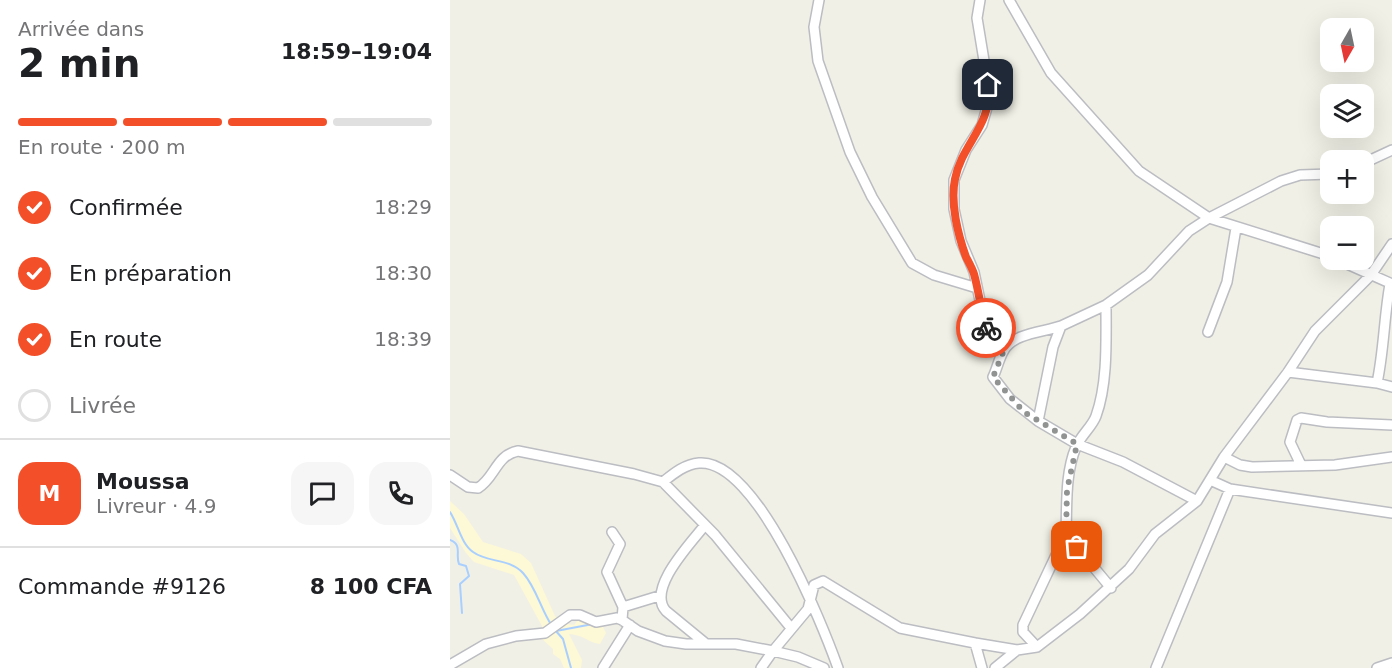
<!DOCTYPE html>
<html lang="fr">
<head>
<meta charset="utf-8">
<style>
	:root { --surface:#fff; --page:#f6f6f6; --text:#202124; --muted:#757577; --line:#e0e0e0; --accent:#f3502a }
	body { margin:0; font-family:"DejaVu Sans",sans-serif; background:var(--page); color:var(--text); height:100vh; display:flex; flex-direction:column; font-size:22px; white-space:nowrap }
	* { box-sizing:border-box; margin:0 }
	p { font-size:20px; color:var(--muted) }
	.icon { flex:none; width:33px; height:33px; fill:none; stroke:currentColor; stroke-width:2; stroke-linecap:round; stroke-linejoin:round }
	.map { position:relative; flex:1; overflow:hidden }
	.details { display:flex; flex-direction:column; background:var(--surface); width:450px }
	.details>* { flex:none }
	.needle { width:39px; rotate:189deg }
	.fabs { position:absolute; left:870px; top:18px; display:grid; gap:12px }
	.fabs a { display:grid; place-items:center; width:54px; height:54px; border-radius:12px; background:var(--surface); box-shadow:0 6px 24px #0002; font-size:30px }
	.pin { position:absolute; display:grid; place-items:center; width:51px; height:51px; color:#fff; margin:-26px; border-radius:12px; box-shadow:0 3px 9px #0006 }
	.courier { position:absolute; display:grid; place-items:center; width:60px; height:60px; margin:-30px; border:4px solid #f3502a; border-radius:50%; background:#fff; color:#222; box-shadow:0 2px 8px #0007 }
	.summary em { font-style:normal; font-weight:700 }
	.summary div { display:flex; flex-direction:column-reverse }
	.summary { display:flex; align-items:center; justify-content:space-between; height:102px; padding:0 18px }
	h1 { font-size:39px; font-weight:700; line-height:45px }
	.bar { display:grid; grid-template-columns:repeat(4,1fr); gap:9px 6px; align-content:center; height:72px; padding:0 18px }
	.bar i { height:8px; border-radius:4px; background:var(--line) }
	.bar .active { background:var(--accent) }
	.bar p { grid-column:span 4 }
	.line { display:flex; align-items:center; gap:15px; padding:0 18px; border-top:2px solid var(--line) }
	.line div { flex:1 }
	.round { display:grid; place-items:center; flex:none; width:63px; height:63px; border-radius:18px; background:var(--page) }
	ol { padding:0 18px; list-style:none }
	li { display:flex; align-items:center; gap:18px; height:66px }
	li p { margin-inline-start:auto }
	li .icon { padding:6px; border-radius:50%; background:var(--accent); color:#fff; stroke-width:4 }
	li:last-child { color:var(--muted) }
	li i { width:33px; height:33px; border:3px solid var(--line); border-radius:50% }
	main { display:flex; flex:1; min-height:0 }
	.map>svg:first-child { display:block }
	.sand { fill:#fdf8d5 }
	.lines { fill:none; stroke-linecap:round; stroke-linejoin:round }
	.stream { stroke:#a8cfff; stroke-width:2 }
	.minor-casing { stroke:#bbbdc2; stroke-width:12 }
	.minor { stroke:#fff; stroke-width:9 }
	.done { stroke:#919393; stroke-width:6; stroke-dasharray:0 10.8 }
	.route { stroke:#f3502a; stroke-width:8 }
</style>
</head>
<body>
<main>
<section class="details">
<div class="summary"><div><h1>2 min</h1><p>Arrivée dans</p></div><em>18:59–19:04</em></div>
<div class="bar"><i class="active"></i><i class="active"></i><i class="active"></i><i></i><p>En route · 200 m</p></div>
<ol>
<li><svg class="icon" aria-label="check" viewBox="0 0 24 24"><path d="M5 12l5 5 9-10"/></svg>Confirmée<p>18:29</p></li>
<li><svg class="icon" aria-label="check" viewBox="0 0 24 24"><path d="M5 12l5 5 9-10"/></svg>En préparation<p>18:30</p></li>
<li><svg class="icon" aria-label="check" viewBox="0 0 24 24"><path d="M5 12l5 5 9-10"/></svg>En route<p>18:39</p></li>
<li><i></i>Livrée</li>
</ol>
<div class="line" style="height:108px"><b class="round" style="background:var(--accent);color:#fff">M</b><div><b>Moussa</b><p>Livreur · 4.9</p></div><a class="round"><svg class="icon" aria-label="chat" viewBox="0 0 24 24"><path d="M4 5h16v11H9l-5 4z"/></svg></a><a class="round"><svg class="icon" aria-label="phone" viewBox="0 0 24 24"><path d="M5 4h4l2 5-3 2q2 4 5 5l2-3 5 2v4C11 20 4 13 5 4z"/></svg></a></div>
<div class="line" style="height:78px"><div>Commande #9126</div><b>8 100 CFA</b></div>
</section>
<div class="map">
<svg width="942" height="668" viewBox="0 0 942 668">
	<rect width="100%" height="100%" fill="#f1f0e6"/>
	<path class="sand" d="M0 501 14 514 33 542 71 554 81 563 105 616 117 624 124 625 128 620 152 625 156 633 150 644C139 643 134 635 119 634L132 660 131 668H114L110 659 103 654V649L92 639V626L64 575 24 562 16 553 0 528Z"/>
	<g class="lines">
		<path class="stream" d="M0 512C8 524 11 544 23 552 38 563 59 558 73 573 86 587 91 610 102 626
			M0 540C13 545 5 555 9 564L16 566 19 576 10 584 12 613
			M105 630 113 639 121 668
			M106 631 143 624"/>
		<defs>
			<path id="minor" d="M369 0 364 27 368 61 400 152 422 197 462 263 484 275 527 288
				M530 0 527 18 540 97 532 125 516 150 504 180V209L511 241 524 272 536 329 554 350
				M559 0 601 73 689 171 759 218 880 256
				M914 163 942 150
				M888 260 942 284
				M656 305C656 339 658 383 646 416 642 427 631 435 626 447 615 473 617 506 616 534L661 588
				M611 326C594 332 564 333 554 350 549 358 547 369 543 377L560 399 588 421 627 444 673 462 747 501
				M758 332 777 282 786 228
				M838 372 927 383 942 387
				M927 383C934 350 934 317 940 284
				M588 421 603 347 611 326 656 305 698 275 739 231 759 218 831 181 850 175 880 174
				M774 457 790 465 802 467 885 465 942 457
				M851 465 840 442 847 420 851 418 877 422 942 425
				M0 475 18 487 28 488C45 478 46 455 68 451L184 474 213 482 265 535 341 628
				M760 480 780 489 942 513
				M213 482C223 474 235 464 249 463 306 458 372 623 388 668
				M255 525C241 543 196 589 216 611L255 643
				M162 532 170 544 157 572 173 607 172 620
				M173 607 209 596
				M525 643 567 650
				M587 647 573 632V625L616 534
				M0 665 36 644 66 636 95 633 120 615H130L146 622 167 618 172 620 188 631 215 641 236 644H286L323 651 358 609 364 585 373 581 450 628 525 643 532 668
				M153 668 180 625
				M311 668 323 651 348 657 374 668
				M545 668 567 650 587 647 630 614 679 569 705 534 747 501 774 457 838 372 865 331 921 275 942 244
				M706 668 780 489
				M927 668 942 663"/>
		</defs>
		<use href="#minor" class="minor-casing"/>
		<use href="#minor" class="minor"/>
	</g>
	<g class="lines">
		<path class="done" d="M536 328 554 350 543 377 574 412 627 444 617 490 616 534 627 547"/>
		<path class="route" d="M536 328C531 311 529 292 524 274 522 268 519 263 516 257 508 235 500 203 505 179 512 143 543 125 538 85"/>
	</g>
</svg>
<div class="fabs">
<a><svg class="needle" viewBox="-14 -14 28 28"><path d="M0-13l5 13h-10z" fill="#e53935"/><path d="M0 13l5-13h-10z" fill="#757577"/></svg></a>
<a><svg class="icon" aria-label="layers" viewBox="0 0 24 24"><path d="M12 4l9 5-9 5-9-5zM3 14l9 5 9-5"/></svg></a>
<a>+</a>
<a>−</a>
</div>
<div class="pin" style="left:627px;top:547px;background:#ea580c"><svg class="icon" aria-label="bag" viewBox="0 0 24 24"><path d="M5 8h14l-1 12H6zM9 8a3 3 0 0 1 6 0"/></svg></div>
<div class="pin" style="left:538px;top:85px;background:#1f2937"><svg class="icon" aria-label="home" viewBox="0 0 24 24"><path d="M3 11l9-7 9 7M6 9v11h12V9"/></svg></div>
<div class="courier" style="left:536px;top:328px"><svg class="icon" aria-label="bike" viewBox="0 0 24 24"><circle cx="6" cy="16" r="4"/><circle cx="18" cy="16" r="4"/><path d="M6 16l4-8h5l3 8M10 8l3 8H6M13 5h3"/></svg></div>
</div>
</main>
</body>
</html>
